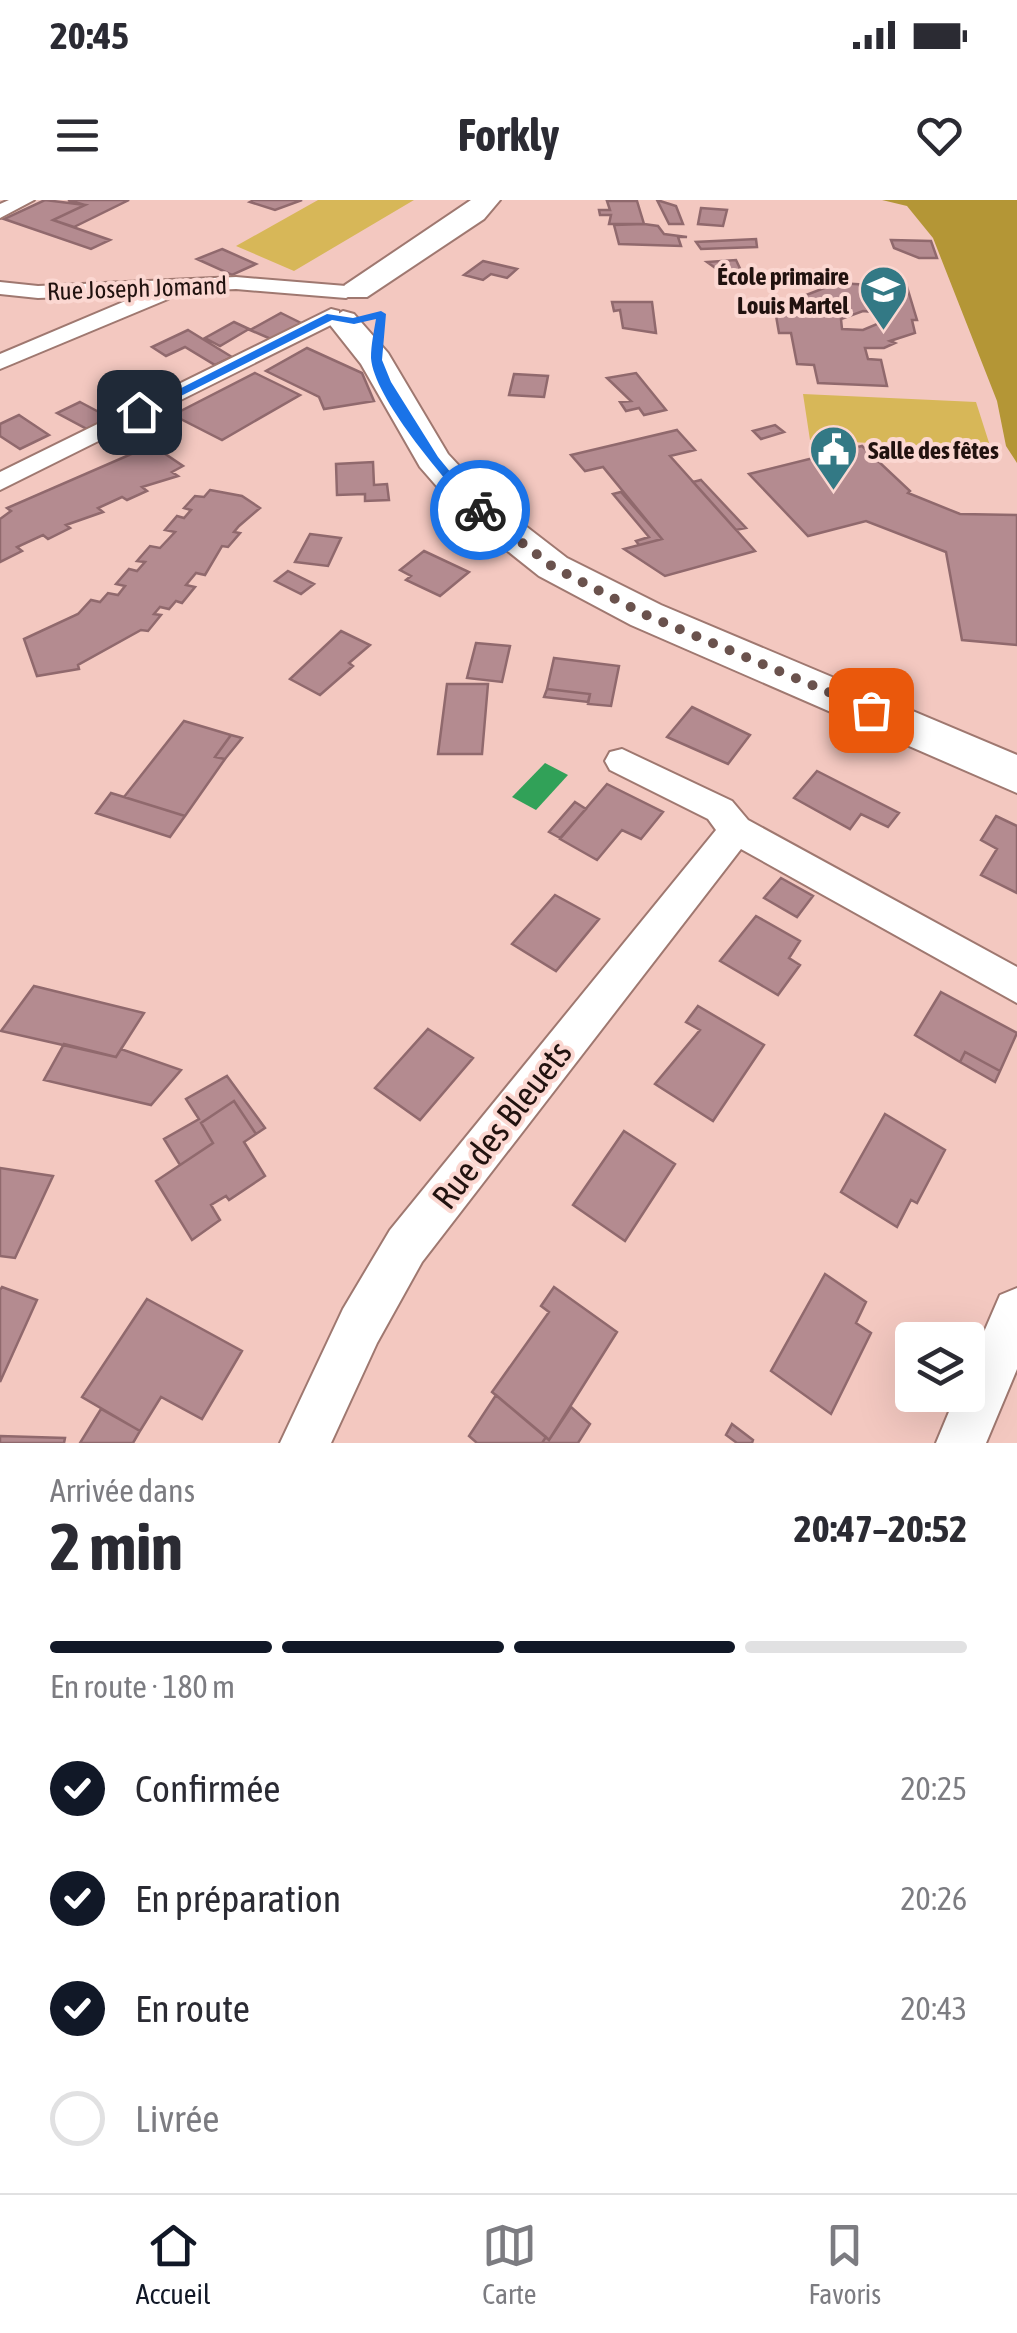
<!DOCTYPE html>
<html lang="fr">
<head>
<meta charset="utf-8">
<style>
	:root { --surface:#fff; --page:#f2f2f3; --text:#2b2b33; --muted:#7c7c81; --line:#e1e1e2; --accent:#111827 }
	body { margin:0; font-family:"Asap Condensed",sans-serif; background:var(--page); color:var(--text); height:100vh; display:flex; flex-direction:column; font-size:38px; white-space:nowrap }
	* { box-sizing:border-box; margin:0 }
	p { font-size:32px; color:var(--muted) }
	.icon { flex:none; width:55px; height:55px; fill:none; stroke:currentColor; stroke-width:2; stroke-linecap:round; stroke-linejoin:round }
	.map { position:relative; height:1243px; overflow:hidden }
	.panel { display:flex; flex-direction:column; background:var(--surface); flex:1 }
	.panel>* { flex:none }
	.fabs { position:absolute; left:895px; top:1122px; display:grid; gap:20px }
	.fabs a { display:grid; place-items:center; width:90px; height:90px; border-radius:10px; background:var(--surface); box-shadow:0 10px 40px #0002; font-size:50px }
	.pin { position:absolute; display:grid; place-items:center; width:85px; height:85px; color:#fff; margin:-42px; border-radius:20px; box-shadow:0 5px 15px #0006 }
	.courier { position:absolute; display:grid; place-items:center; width:100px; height:100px; margin:-50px; border:8px solid #1a73e8; border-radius:50%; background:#fff; color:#222; box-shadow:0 2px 12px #0007 }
	.headline em { font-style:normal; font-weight:700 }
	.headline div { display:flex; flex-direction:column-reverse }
	.headline { display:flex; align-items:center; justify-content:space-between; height:170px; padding:0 50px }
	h1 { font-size:65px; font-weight:700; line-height:75px }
	.bar { display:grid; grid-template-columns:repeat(4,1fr); gap:15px 10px; align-content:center; height:120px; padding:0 50px }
	.bar i { height:12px; border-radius:8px; background:var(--line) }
	.bar .on { background:var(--accent) }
	.bar p { grid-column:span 4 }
	ol { padding:0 50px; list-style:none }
	li { display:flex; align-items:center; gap:30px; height:110px }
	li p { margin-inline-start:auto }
	li .icon { padding:10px; border-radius:50%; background:var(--accent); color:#fff; stroke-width:4 }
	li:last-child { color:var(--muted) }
	li i { width:55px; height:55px; border:5px solid var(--line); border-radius:50% }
	.status { display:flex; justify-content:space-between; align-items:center; height:70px; padding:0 50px; background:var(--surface); direction:ltr }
	.status svg { height:28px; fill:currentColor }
	header { display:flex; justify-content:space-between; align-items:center; height:130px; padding:0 50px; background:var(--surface); font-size:45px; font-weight:700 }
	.dock { display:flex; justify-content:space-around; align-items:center; height:140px; border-top:2px solid var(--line); background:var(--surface); font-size:28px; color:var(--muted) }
	.dock a { display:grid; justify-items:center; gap:5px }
	.dock .on { color:var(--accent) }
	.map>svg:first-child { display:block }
	.green { fill:#d7b758 }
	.forest { fill:#b49636 }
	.water { fill:#31a158 }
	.building { fill:#b48b90; stroke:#90696d; stroke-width:2.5; fill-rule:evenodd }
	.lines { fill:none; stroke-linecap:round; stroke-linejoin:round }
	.street-casing { stroke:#9f7870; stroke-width:4 }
	.secondary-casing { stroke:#9f7870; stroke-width:4 }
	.street { fill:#fff; fill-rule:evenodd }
	.secondary { fill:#fff; fill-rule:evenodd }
	.route { fill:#1a73e8 }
	.done { stroke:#6a524d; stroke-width:10; stroke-dasharray:0 18 }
	.labels { text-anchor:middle; stroke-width:8; stroke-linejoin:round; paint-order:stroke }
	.far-poi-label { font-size:25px; font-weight:bold; fill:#21120f; stroke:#fbd7d1; text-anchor:end }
	.far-street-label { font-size:25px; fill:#21120f; stroke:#fbd7d1 }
	.near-street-label { font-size:35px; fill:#21120f; stroke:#fbd7d1 }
</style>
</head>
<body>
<div class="status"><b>20:45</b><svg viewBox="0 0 49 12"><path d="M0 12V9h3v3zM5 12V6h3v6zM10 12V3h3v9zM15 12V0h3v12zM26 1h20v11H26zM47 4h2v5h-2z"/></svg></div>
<header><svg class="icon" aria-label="menu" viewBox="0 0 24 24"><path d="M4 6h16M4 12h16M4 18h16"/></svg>Forkly<svg class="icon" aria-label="heart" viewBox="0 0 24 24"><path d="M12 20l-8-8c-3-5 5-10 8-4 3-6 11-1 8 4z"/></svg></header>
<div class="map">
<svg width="1017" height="1243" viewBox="0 0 1017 1243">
	<rect width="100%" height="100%" fill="#f3c8c0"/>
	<path class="green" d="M318 0H414L294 71 236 46Z
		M803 194 976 202 991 249 810 240Z"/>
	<path class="forest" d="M882 0H1017V263L1006 246 997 201 933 38 907 6Z"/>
	<path class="water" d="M545 563 568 575 536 610 512 597Z"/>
	<path class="building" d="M45 0 85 5 53 20 110 40 91 49 4 19Z
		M68 0H129L74 27 53 20 85 5Z
		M254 0H302L275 10 250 2Z
		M657 0 676 6 683 24H669Z
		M607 1H637L644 24H609L611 15H600L599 10H610Z
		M701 8 727 10 723 26 698 24Z
		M644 24 658 26 664 34 687 37H678L681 46 619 44 614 25Z
		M756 39 757 47 701 49 696 42Z
		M891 40 931 41 937 58H919L894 48Z
		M222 49 256 64 232 75 197 59Z
		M736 60 744 77H728L707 62Z
		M483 61 517 69 507 78 491 74 483 80 464 75Z
		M837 83 907 87 917 120H912L915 133 890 141 895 143 884 148H865L868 159 881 160 887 186 818 183 814 165 797 164 791 133H779L775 110 786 105 783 104ZM863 111 882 113V122L863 130 842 129 841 119Z
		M612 102H652L656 133 623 128 620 110 614 111Z
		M281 113 301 123 271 139 250 130Z
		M234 122 249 129 220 146 205 138Z
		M188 130 232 157 215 165 185 147 166 156 152 147Z
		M307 148 362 173 374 201 324 209 319 197 266 171Z
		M255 173 300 195 222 240 173 215Z
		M636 173 666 210 644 215 639 208 626 211 620 202 631 201 607 178Z
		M514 174 548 176 544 197 509 195Z
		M80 202 110 218 87 229 57 213Z
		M19 215 49 235 20 249 0 236V224Z
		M775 225 784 232 761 239 753 231Z
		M677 230 695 250 670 256 755 351 665 376 624 349 662 339 603 267 585 271 571 255Z
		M152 245 183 266 172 272 178 276 142 287 147 291 127 300 122 297 98 308 103 312 66 325 70 328 48 339 43 335 17 347 22 351 0 362V319L11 311 7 308Z
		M862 246 910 291 908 293 960 314 1017 315V445L962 440 946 352 866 321 808 336 749 274Z
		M373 262 374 285 387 284 389 300 365 301V294L337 295 336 264Z
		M701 280 746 328 736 330 693 282Z
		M210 290 242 296 260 308 239 326 234 332 240 333 228 347 222 346 205 375 196 373 186 385 195 387 182 403 176 401 169 409 160 407 154 414 161 415 148 431 141 430 78 465 79 469 37 476 24 439 78 414 91 400 100 402 108 393 118 395 125 386 116 384 129 369 137 371 145 362 137 361 150 346 160 348 175 332 165 330 177 316 184 318 191 310 184 308 195 296 204 297Z
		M621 292 662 339 639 345 636 341 649 337 613 294Z
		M310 334 341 338 328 366 295 362Z
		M424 351 469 372 440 396 406 380 411 376 400 370Z
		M288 371 314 384 301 394 275 381Z
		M341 431 370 445 349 463 353 466 320 495 290 479Z
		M476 443 510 446 502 482 467 478Z
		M554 458 619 466 611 506 588 504 590 494 547 489Z
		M447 484H488L482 554H438Z
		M547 489 590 494 588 502 544 497Z
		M692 507 750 535 728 564 667 537Z
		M184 521 231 535 215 557 225 559 185 616 124 597Z
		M231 535 242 538 225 559 215 557Z
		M817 571 899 613 888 627 861 614 850 629 794 598Z
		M607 584 663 612 641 639 622 630 597 660 560 639Z
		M111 593 124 597 185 616 170 637 96 613Z
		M575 602 586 609 560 638 549 632Z
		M996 616 1017 626V693L981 675 997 649 981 640Z
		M781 678 813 696 797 717 764 698Z
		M555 695 599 719 556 771 512 744Z
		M756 716 800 741 789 758 800 765 778 795 720 761Z
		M34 786 144 813 116 857 1 831Z
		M941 792 1017 833 1000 871 965 852 960 862 915 835Z
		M698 806 764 845 713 921 655 884 700 830 686 822Z
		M428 829 473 858 420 920 375 888Z
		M64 844 116 857 121 849 181 870 151 905 44 880Z
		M965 852 1000 871 995 882 960 862Z
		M227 876 265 928 256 934 234 901 201 923 213 943 180 965 164 939 199 919 186 899Z
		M234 901 256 934 244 942 265 976 229 1000 226 996 211 1005 220 1020 192 1040 156 981 213 943 201 923Z
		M885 914 945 950 917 1003 911 1000 897 1027 841 992Z
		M624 931 675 964 625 1041 573 1005Z
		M0 968 53 976 15 1058 0 1056Z
		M825 1074 866 1102 856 1123 871 1133 831 1214 771 1171Z
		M2 1087 37 1100 0 1182V1090Z
		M554 1087 617 1132 549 1240 492 1192 549 1112 541 1106Z
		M147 1099 242 1151 202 1219 161 1197 140 1231 82 1197Z
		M496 1195 546 1237 542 1243H477L469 1236Z
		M571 1207 590 1224 578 1243H542L546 1237 549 1240Z
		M101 1209 140 1231 133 1243H80Z
		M732 1224 753 1240 752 1243H737L726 1235Z
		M0 1236 65 1238 64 1243H0Z"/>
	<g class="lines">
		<defs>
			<path id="street" d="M9 0H34L0 18V4Z
				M236 77 346 86 357 92 346 98 236 89 170 92 168 99 0 169V154L142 94 38 98 0 94V82L38 86Z
				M331 109 339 111V121L0 290V272Z
				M622 549 732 601 748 620 1017 767V803L741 649 422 1062 377 1143 331 1243H280L343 1109 390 1030 716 630 708 619 610 570 605 561 610 552Z
				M1017 1088V1169L986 1243H936L956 1195H968V1169L1000 1095Z"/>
			<path id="secondary" d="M471 0H500L484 19 367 97H345L341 91 345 85Z
				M343 111 354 114 388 153 448 254 489 298 567 358 661 405 1017 555V593L631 425 539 376 461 314 420 267 361 164 327 121Z"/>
		</defs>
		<use href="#street" class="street-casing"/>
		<use href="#secondary" class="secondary-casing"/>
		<use href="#street" class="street"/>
		<use href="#secondary" class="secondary"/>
	</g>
	<path class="route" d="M381 111 386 114 382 160 391 182 438 257 484 313H475C447 282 374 199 371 158 371 145 374 131 376 119L354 124 332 120 143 215 134 212 327 114 353 118Z"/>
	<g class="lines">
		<path class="done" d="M480 310 553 367 646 415 871 510"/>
	</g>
	<defs>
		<symbol id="school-pin" viewBox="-11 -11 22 30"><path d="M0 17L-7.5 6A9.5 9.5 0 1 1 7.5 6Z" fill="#337985" stroke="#fbd7d1"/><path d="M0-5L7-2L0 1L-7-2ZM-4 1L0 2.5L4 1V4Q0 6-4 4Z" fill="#fff"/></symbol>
		<symbol id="civic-pin" viewBox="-11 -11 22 30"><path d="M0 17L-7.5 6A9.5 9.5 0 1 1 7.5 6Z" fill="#337985" stroke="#fbd7d1"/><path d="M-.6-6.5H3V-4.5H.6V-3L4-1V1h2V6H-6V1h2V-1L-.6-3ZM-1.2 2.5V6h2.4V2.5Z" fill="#fff"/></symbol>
	</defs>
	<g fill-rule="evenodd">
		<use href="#school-pin" x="856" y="62" width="55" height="75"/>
		<use href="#civic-pin" x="806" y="222" width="55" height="75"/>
	</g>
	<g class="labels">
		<g class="far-poi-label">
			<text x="849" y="85">École primaire<tspan x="849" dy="29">Louis Martel</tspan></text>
			<text x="868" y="259" text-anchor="start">Salle des fêtes</text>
		</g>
		<g class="far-street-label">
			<text transform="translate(137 88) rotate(-2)" y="9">Rue Joseph Jomand</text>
		</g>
		<g class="near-street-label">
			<text transform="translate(502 925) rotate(-52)" y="12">Rue des Bleuets</text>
		</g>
	</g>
</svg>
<div class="fabs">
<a><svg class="icon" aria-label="layers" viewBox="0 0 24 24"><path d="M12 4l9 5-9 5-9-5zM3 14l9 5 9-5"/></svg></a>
</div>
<div class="pin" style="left:871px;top:510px;background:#ea580c"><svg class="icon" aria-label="bag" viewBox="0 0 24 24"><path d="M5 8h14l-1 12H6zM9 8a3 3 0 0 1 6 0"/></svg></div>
<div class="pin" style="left:139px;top:212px;background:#1f2937"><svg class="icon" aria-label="home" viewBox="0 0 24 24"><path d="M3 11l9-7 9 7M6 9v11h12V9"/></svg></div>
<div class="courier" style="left:480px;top:310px"><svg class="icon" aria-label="bike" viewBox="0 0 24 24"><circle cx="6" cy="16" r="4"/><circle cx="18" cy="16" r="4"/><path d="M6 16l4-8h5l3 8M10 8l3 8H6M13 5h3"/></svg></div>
</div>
<section class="panel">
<div class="headline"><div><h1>2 min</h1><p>Arrivée dans</p></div><em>20:47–20:52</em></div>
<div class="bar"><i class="on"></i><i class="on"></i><i class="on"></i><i></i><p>En route · 180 m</p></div>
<ol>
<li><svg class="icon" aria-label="check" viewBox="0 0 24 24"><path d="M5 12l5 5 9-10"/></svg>Confirmée<p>20:25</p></li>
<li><svg class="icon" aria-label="check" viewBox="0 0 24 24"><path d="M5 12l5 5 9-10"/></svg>En préparation<p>20:26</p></li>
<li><svg class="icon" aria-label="check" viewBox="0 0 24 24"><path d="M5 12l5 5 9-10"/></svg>En route<p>20:43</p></li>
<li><i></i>Livrée</li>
</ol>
</section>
<nav class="dock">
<a class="on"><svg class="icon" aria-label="home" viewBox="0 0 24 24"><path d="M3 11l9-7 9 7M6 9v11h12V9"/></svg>Accueil</a>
<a><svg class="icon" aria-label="map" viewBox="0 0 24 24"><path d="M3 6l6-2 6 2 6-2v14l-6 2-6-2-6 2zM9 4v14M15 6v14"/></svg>Carte</a>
<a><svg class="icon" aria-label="saved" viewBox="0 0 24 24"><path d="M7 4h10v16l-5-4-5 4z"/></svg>Favoris</a>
</nav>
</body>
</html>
